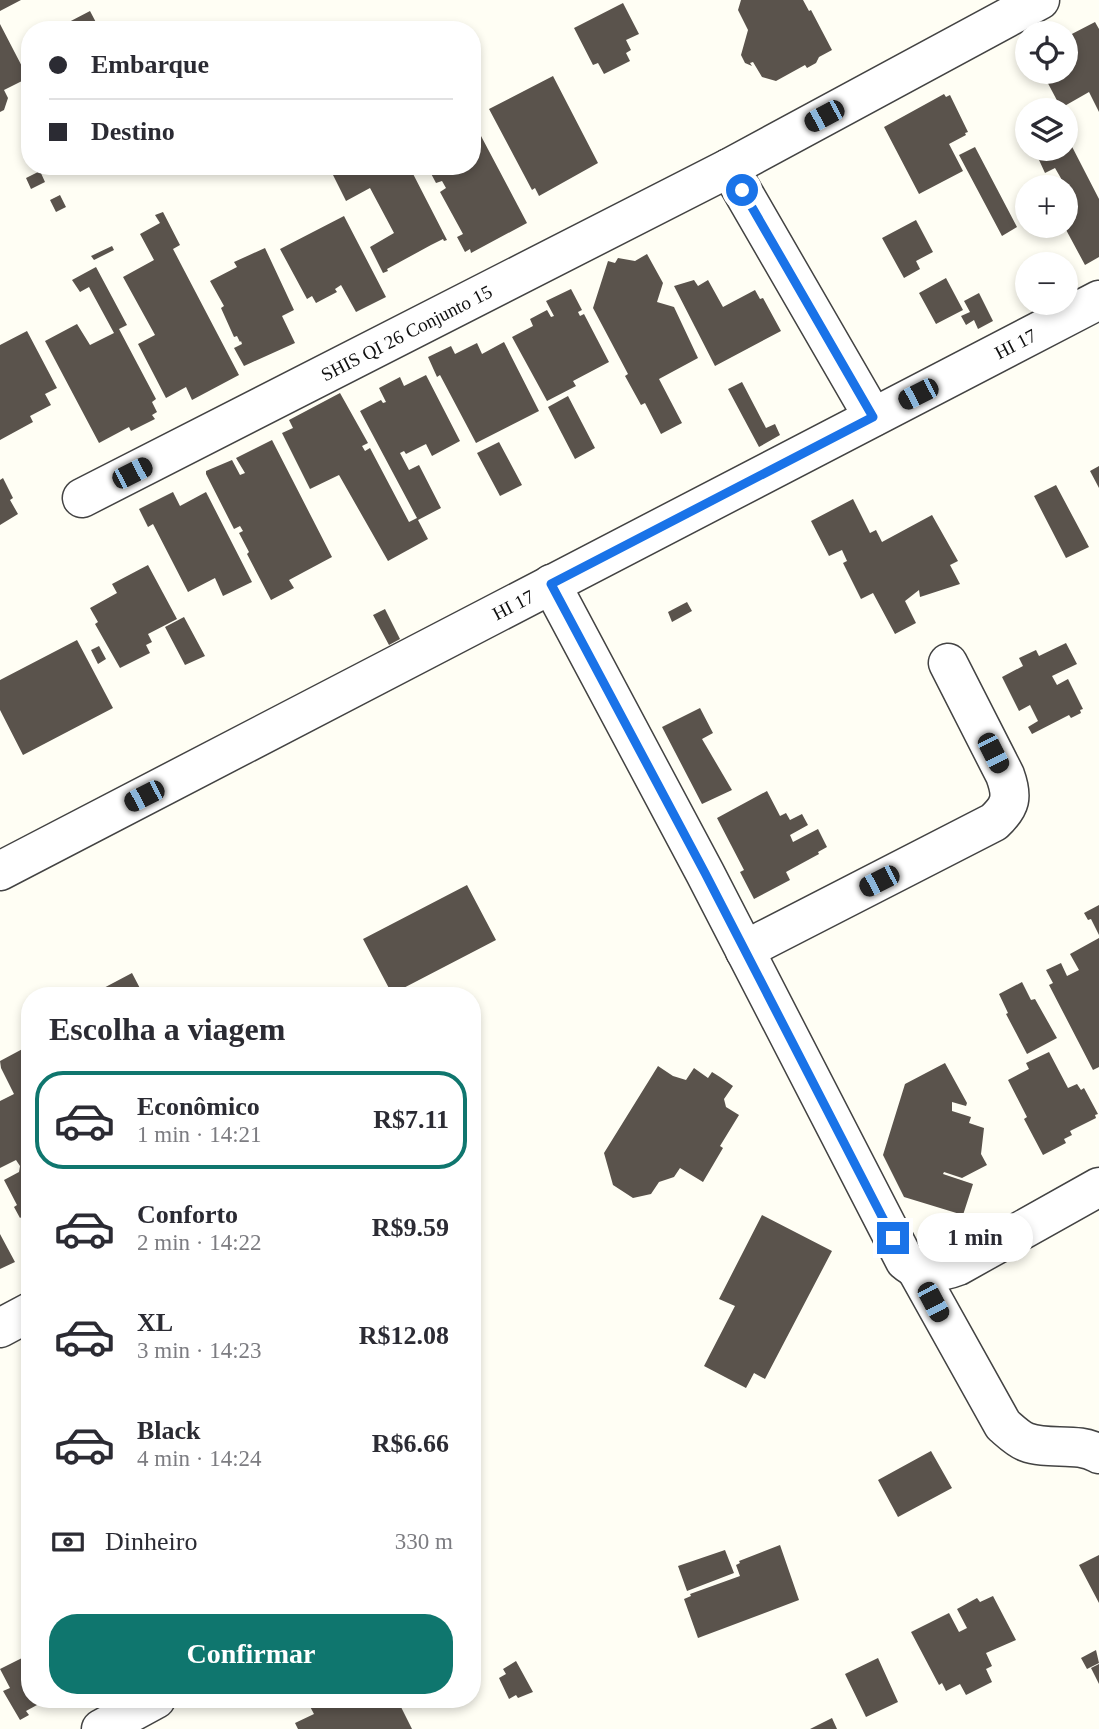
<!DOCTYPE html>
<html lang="pt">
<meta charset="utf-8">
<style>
body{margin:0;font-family:"Times New Roman",serif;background:#f7f7f7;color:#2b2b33;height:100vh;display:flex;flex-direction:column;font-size:26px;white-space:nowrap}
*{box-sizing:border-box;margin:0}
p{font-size:23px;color:#7c7c81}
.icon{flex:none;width:38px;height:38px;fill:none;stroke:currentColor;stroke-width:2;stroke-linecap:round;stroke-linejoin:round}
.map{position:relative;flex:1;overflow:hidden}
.details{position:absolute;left:21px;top:987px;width:460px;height:721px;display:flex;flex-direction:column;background:#fff;border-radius:28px;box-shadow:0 4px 10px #0003}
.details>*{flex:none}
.banner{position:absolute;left:21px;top:21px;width:460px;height:154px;border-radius:28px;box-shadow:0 4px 10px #0003;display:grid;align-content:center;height:154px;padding:0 28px;background:#fff}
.controls{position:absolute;left:1015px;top:21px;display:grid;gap:14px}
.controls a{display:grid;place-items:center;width:63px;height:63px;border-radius:50%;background:#fff;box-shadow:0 4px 10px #0003;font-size:35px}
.end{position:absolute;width:32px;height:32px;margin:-16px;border:9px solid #1a73e8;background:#fff;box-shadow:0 0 0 4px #fff}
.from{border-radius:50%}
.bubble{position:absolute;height:49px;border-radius:24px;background:#fff;box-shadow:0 4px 10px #0003;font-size:23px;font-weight:800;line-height:49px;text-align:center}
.car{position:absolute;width:21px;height:42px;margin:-21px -10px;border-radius:9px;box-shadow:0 0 5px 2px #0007;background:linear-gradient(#222 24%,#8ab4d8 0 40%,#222 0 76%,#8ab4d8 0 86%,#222 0)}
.banner b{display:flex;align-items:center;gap:24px;height:66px;font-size:26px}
.banner b+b{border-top:2px solid #e1e1e2}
.banner i{width:18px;height:18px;background:#2b2b33}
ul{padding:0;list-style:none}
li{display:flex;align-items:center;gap:21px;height:98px;margin:0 14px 10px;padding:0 14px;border:4px solid transparent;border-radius:28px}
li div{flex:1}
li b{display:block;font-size:26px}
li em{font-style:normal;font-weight:800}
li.current{border-color:#0f766e}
li>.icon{width:63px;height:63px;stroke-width:1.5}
h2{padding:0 28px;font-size:32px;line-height:84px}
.pay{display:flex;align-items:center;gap:18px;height:77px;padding:0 28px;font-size:26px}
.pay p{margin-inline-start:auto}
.action{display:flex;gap:14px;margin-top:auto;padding:14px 28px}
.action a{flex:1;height:80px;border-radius:28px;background:#0f766e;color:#fff;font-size:28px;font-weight:800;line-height:80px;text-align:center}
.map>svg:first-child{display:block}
.building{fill:#5a534c}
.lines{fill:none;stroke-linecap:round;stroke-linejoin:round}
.minor-casing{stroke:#434343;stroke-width:41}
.minor{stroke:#fff;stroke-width:38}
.route{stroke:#1a73e8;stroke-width:9}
.labels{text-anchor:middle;stroke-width:7;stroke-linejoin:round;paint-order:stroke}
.street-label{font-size:19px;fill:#101010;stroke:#fff}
</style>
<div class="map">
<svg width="1099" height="1729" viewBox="0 0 1099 1729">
<rect width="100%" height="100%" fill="#fffef4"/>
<!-- building -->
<path class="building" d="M0,0H21L0,11Z
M741,0H803L809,11L811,10L832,50L819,57L816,63L807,68L805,65L776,81L762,77L753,62L750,63L752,66L745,63L741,55L748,30L738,10Z
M623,3L639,34L626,40L631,50L626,53L630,61L604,74L598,63L593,65L574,28Z
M90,11L100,30H71L67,23Z
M1095,22L1099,29V112L1089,92L1061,108L1042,72H1066V37Z
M0,24L28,78L4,90L8,98L4,110L0,112Z
M553,76L598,163L539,196L535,188L532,190L489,109Z
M944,94L946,97L950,95L968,132L965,133L966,135L949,144L963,171L919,194L884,127Z
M472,119L527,223L471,253L470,249L465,252L457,237L463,234L440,192L446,188L442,181L436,183L427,166H472Z
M1066,135L1099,199V257L1085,265L1064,226H1066V187L1055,168L1045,173L1034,149H1066Z
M975,147L1017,227L1002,236L959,155Z
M351,166H409L447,240L444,241L443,239L431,245L387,269L388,271L383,273L370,247L394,233L370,188L346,201L332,173L335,172L336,174Z
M40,171L45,182L31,189L26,178Z
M60,195L66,207L56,212L50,200Z
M163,212L180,245L173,249L239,375L192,400L186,387L166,398L138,344L155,335L123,277L154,260L140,234L160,223L155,215Z
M344,216L386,297L356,312L341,285L335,289L337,292L316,303L312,296L307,299L280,249Z
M916,220L933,252L916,261L920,269L904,278L882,238Z
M112,246L114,250L94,260L91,256Z
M265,248L294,310L282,316L295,343L244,366L234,348L242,344L241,341L240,342L237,336L234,337L221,308L224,306L210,281L237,267L234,262Z
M647,254L663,283L657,302L674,307L698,358L659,379L682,423L661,434L645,403L641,405L625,376L628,374L593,308L608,261L615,263L618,258L635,261Z
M96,267L127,325L119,329L156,399L152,402L157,412L152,415L155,419L131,431L129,427L99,443L45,341L77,324L90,345L114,333L89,287L80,292L72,280Z
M946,278L963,310L936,324L919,293Z
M694,280L698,286L708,280L723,307L755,290L760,299L763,298L781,331L715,366L674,286Z
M571,289L582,310L578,312L580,316L584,314L609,362L573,381L576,386L547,401L512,337L533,326L530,319L547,310L551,317L554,316L546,301Z
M979,293L993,321L978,329L974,320L966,325L961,316L970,312L964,301Z
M27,331L57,388L45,394L51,405L30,416L33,422L0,440V345Z
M504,342L539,411L476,443L440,375L437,377L428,357L451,346L455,354L477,343L482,354Z
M426,375L460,441L432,456L426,444L406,454L404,451L400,453L409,470L419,465L441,508L418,520L428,539L388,561L339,475L310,489L282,433L293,428L289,420L340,393L368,443L362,446L365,451L370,448L409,522L417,518L360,411L381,400L383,403L386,402L379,388L400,377L404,386Z
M742,382L766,428L775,424L780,435L759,447L728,389Z
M568,396L595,448L575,459L548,407Z
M272,440L332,557L289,580L294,588L271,600L247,554L249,552L239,533L243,531L240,526L234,529L206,474V471L232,460L240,475L245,473L236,458Z
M499,442L522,485L500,496L477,453Z
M1099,466V488L1090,471Z
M3,478L13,498L10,500L18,514L0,525V480Z
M1056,485L1089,547L1066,558L1034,496Z
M173,492L180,506L206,492L252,582L223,596L215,578L188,592L153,524L148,527L139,509Z
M853,499L870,533L876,530L882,542L932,515L958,561L950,565L960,584L920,597L919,590L905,601L916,623L895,634L873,593L861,599L843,563L847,561L842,550L829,556L811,521Z
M148,565L177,619L148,634L152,642L146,645L150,653L120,668L95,624L98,622L90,608L117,593L112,584Z
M687,602L692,611L672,622L668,612Z
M385,609L400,639L389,645L373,615Z
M184,617L205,656L185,665L165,627Z
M77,640L113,708L23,755L0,710V680Z
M1066,643L1077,664L1052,676L1057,685L1068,679L1083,709L1080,710L1081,713L1071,718L1069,715L1032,734L1028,727L1038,721L1030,705L1019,711L1002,677L1023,666L1019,658L1036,650L1039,656Z
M99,646L106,659L98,664L91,650Z
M700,708L713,733L702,739L732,790L702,804L662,727Z
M767,791L780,816L786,813L790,820L802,814L808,825L790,835L793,842L818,829L827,847L818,852L819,854L786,872L790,880L754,899L740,872L744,870L717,818Z
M467,885L496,940L392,994L363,939Z
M1099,905V935L1091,919L1088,920L1084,913Z
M1099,938V1067L1093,1070L1049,985L1053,983L1046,970L1061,963L1067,976L1079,970L1070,954Z
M132,973L144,996H101L98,991Z
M1022,982L1031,1000L1035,999L1057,1038L1027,1054L1006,1014L1008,1013L999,994Z
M30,1045V1216L24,1219L23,1216L20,1218L14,1207L17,1205L4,1180L19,1172L20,1166L16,1160L0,1168V1101L14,1094L1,1068L0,1061Z
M1049,1052L1068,1088L1077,1084L1081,1090L1084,1088L1098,1114L1095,1115L1096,1118L1070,1131L1072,1135L1064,1139L1066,1143L1043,1155L1024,1119L1027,1117L1008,1080L1029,1069L1026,1063Z
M945,1063L967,1103L966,1106L952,1102V1111L971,1117L969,1123L984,1128L981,1154L987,1165L962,1178L944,1172L943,1174L973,1184L963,1215L904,1197L883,1155L905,1084Z
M658,1066L673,1076L686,1080L694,1068L708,1078L712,1072L720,1077L733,1086L724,1099L726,1107L739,1115L720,1146L723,1148L703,1182L680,1168L674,1177L659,1182L651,1194L633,1198L613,1185L604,1153Z
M762,1215L832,1251L765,1379L754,1373L746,1388L704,1366L735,1306L719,1299Z
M0,1234L15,1262L0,1269Z
M931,1240L950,1243L946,1266L928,1263Z
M931,1451L952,1488L898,1517L878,1480Z
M780,1545L799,1600L698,1638L684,1599L691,1596L690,1594L740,1576L736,1565L740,1563L739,1561Z
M725,1550L734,1573L687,1591L678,1566Z
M1099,1555V1603L1079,1565Z
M993,1596L1016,1640L986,1653L992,1666L986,1669L992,1682L966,1695L960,1684L946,1691L942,1683L939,1685L911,1632L949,1613L959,1632L967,1628L957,1609L977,1598L980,1602Z
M1096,1650L1099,1663L1087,1669L1081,1658Z
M30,1654V1699H48L26,1711L29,1715L20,1720L3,1691L10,1688L0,1669Z
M878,1658L898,1702L866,1717L845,1674Z
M516,1661L533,1692L518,1698L516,1695L509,1699L499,1678L506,1674L503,1669Z
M1099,1664V1684L1091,1668Z
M306,1699H397L412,1729H298L295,1723L314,1714Z
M832,1718L837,1729H810Z"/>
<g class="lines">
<!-- minor casing -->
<g class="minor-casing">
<g id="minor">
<path d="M729,168L873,417"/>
<path id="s1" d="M82,498L729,168L1040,0"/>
<path d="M551,584L705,873L905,1261C921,1275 940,1273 958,1266L1099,1187"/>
<path id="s2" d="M0,871L1099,300"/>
<path d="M745,951L764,940L994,822C1011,806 1013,797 1005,775L948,663"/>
<path d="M916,1269L1003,1425C1010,1431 1018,1439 1026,1442C1049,1451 1078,1441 1099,1454"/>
<path d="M0,1328L30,1312"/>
<path d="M101,1729L156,1699"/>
</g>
</g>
<!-- minor -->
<use href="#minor" class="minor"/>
</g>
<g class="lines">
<!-- route -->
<path class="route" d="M742,190L873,417L551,584L705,873L893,1238"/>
</g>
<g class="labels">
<!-- street labels -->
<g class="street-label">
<text dy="7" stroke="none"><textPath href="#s1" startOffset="364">SHIS QI 26 Conjunto 15</textPath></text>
<text dy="7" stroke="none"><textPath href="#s2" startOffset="1144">HI 17</textPath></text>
<text dy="7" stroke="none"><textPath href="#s2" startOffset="578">HI 17</textPath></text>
</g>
</g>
</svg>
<div class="controls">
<a><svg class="icon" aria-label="locate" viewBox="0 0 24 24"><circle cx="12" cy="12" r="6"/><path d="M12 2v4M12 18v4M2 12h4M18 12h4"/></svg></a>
<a><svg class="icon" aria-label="layers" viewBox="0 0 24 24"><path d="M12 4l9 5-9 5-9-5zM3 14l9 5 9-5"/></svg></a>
<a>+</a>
<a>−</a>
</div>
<i class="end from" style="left:742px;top:190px"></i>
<i class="end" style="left:893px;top:1238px"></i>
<div class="bubble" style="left:917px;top:1213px;width:116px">1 min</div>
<i class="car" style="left:824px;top:116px;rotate:242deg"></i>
<i class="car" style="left:918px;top:394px;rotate:243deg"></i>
<i class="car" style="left:132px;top:473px;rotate:63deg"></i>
<i class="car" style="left:993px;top:753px;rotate:153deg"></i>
<i class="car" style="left:144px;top:796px;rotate:243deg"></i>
<i class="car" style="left:879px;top:881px;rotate:243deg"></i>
<i class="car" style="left:933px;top:1302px;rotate:152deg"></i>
<div class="banner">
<b><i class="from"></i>Embarque</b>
<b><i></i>Destino</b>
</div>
<section class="details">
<h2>Escolha a viagem</h2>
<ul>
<li class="current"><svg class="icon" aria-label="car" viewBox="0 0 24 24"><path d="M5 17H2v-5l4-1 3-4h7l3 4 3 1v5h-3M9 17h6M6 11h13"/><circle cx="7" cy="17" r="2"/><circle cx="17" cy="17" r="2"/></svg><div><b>Econômico</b><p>1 min · 14:21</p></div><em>R$7.11</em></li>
<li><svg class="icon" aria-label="car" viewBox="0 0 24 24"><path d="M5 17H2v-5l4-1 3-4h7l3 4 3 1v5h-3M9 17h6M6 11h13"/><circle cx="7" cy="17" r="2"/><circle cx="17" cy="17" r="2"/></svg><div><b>Conforto</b><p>2 min · 14:22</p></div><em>R$9.59</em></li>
<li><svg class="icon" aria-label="car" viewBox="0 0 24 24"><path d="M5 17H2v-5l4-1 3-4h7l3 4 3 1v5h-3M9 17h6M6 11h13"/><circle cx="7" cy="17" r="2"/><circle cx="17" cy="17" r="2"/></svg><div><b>XL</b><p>3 min · 14:23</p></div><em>R$12.08</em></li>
<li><svg class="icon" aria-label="car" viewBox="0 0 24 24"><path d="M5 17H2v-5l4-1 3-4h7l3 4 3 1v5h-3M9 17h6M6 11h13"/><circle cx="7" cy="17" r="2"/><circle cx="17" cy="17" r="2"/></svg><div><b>Black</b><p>4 min · 14:24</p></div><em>R$6.66</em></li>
</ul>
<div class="pay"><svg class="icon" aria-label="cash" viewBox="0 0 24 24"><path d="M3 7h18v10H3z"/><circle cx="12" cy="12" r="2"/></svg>Dinheiro<p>330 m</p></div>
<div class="action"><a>Confirmar</a></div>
</section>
</div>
